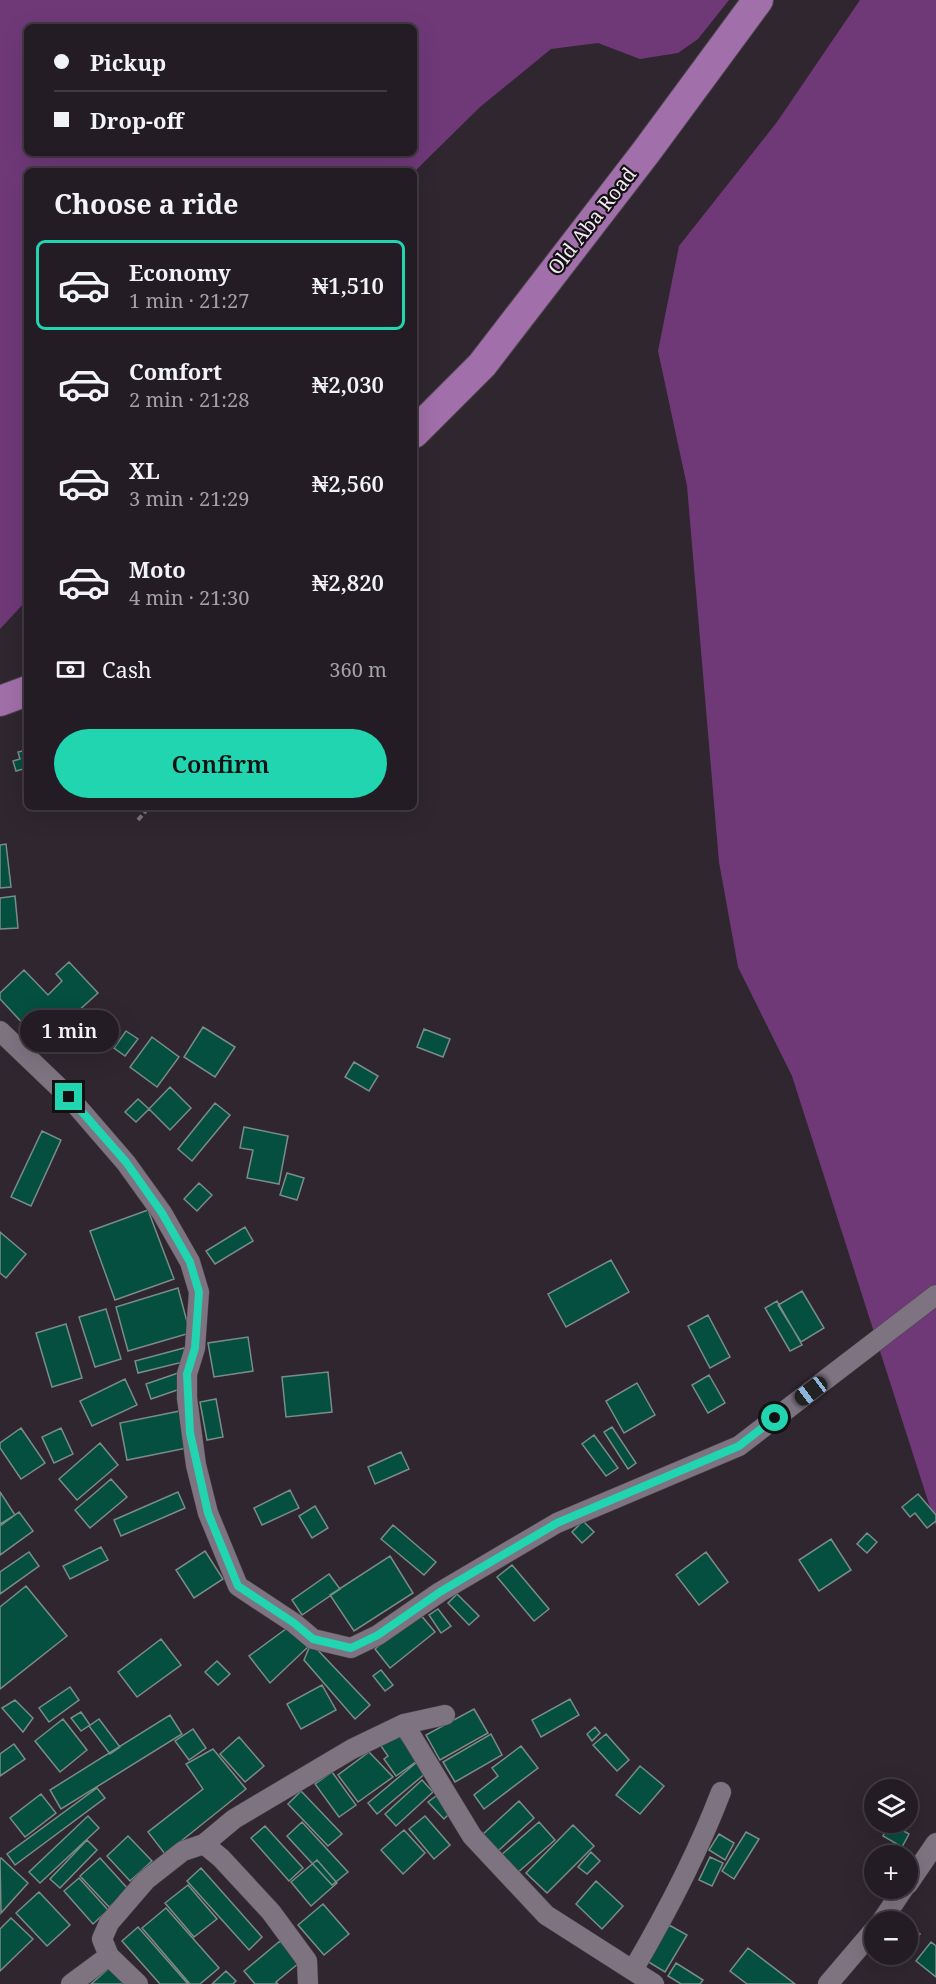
<!DOCTYPE html>
<meta charset="utf-8">
<style>
body{margin:0;font-family:"Noto Serif",serif;background:#2b252c;color:#f1f3f6;height:100vh;display:flex;flex-direction:column;font-size:22px;white-space:nowrap}
*{box-sizing:border-box;margin:0}
p{font-size:20px;color:#a3a1a6}
.icon{flex:none;width:33px;height:33px;fill:none;stroke:currentColor;stroke-width:2;stroke-linecap:round;stroke-linejoin:round}
.map{position:relative;flex:1;overflow:hidden}
.side{position:absolute;left:24px;top:168px;width:393px;height:642px;display:flex;flex-direction:column;background:#231c24;border-radius:9px;box-shadow:0 6px 24px #0002,0 0 0 2px #403a41}
.side>*{flex:none}
.hud{position:absolute;left:24px;top:24px;width:393px;height:132px;border-radius:9px;box-shadow:0 6px 24px #0002,0 0 0 2px #403a41;display:grid;align-content:center;height:132px;padding:0 30px;background:#231c24}
.buttons{position:absolute;left:864px;top:1779px;display:grid;gap:12px}
.buttons a{display:grid;place-items:center;width:54px;height:54px;border-radius:50%;background:#231c24;box-shadow:0 6px 24px #0002,0 0 0 2px #403a41;font-size:30px}
.end{position:absolute;width:27px;height:27px;margin:-14px;border:8px solid #20d5b0;background:#111;box-shadow:0 0 0 3px #111}
.from{border-radius:50%}
.bubble{position:absolute;height:42px;border-radius:21px;background:#231c24;box-shadow:0 6px 24px #0002,0 0 0 2px #403a41;font-size:20px;font-weight:600;line-height:42px;text-align:center}
.car{position:absolute;width:18px;height:36px;margin:-18px -9px;border-radius:8px;box-shadow:0 0 4px 2px #0007;background:linear-gradient(#222 24%,#8ab4d8 0 40%,#222 0 76%,#8ab4d8 0 86%,#222 0)}
.hud b{display:flex;align-items:center;gap:21px;height:57px;font-size:22px}
.hud b+b{border-top:2px solid #403a41}
.hud i{width:15px;height:15px;background:#f1f3f6}
ul{padding:0;list-style:none}
li{display:flex;align-items:center;gap:18px;height:90px;margin:0 12px 9px;padding:0 18px;border:3px solid transparent;border-radius:9px}
li div{flex:1}
li b{display:block;font-size:22px}
li em{font-style:normal;font-weight:600}
li.current{border-color:#20d5b0}
li>.icon{width:54px;height:54px;stroke-width:1.5}
h2{padding:0 30px;font-size:27px;line-height:72px}
.pay{display:flex;align-items:center;gap:15px;height:66px;padding:0 30px;font-size:22px}
.pay p{margin-inline-start:auto}
.cta{display:flex;gap:12px;margin-top:auto;padding:12px 30px}
.cta a{flex:1;height:69px;border-radius:36px;background:#20d5b0;color:#111;font-size:24px;font-weight:600;line-height:69px;text-align:center}
.map>svg:first-child{display:block}
.green{fill:#6f3978;fill-rule:evenodd}
.building{fill:#044f40;stroke:#7a8c86;stroke-width:1.5}
.lines{fill:none;stroke-linecap:round;stroke-linejoin:round}
.minor-casing{stroke:#4c444c;stroke-width:21}
.primary-casing{stroke:#4c444c;stroke-width:32}
.path{stroke:#7c747d;stroke-width:4;stroke-dasharray:6 3;stroke-linecap:butt}
.minor{stroke:#7e7380;stroke-width:20}
.primary{stroke:#a16fa9;stroke-width:30}
.route{stroke:#20d5b0;stroke-width:8}
.labels{text-anchor:middle;stroke-width:4.5;stroke-linejoin:round;paint-order:stroke}
.street-label{font-size:20px;fill:#f2ebf2;stroke:#141015}
</style>
<div class="map">
<svg width="936" height="1984" viewBox="0 0 936 1984">
<rect width="100%" height="100%" fill="#2f2630"/>
<!-- green -->
<path class="green" d="M0,0H729L698,39L678,53L640,59L598,43L551,49L480,107L414,172L27,171V600L0,629ZM27,27H414V153H27Z
M860,0H936V1526L792,1076L738,967L719,862L687,486L658,351L679,246L777,122Z"/>
<!-- building -->
<path class="building" d="M27,750V768L16,771L13,761L20,759L18,752Z
M6,844L11,887L0,888V845Z
M15,896L18,928L0,929V898Z
M69,962L98,993L42,1044L0,999V993L24,970L48,995L62,981L56,974Z
M96,1015L115,1031L106,1041L87,1025Z
M203,1027L235,1047L215,1077L184,1057Z
M424,1029L450,1039L443,1057L417,1047Z
M126,1031L138,1039L125,1056L114,1048Z
M152,1037L179,1057L157,1087L130,1067Z
M354,1062L378,1076L369,1091L345,1077Z
M170,1087L191,1108L170,1130L149,1109Z
M138,1099L149,1109L136,1122L125,1112Z
M215,1103L230,1115L192,1161L178,1149Z
M244,1127L288,1136L279,1184L247,1178L253,1150L240,1148Z
M42,1131L61,1140L31,1206L11,1197Z
M287,1173L304,1178L297,1200L280,1195Z
M199,1183L212,1195L197,1211L184,1199Z
M148,1210L174,1279L115,1300L90,1231Z
M245,1227L253,1241L215,1264L206,1251Z
M0,1232L26,1254L6,1278L0,1273Z
M611,1260L629,1292L566,1327L548,1294Z
M178,1288L190,1333L128,1351L116,1307Z
M802,1291L824,1328L801,1342L778,1305Z
M777,1301L802,1345L790,1351L765,1308Z
M106,1309L121,1359L95,1367L79,1317Z
M708,1315L730,1357L710,1368L688,1326Z
M66,1324L82,1378L52,1387L36,1333Z
M248,1337L253,1371L214,1377L208,1343Z
M184,1348L187,1361L138,1373L135,1361Z
M181,1372L186,1387L151,1399L146,1384Z
M328,1372L332,1412L286,1417L282,1377Z
M709,1375L725,1403L708,1413L692,1385Z
M125,1379L137,1405L92,1426L80,1401Z
M637,1383L655,1415L624,1433L606,1401Z
M216,1399L223,1437L207,1440L200,1402Z
M185,1410L192,1447L127,1460L120,1423Z
M612,1427L636,1463L628,1469L604,1432Z
M21,1428L45,1463L21,1479L0,1448V1443Z
M61,1428L73,1454L54,1463L42,1437Z
M594,1435L618,1468L606,1476L582,1444Z
M100,1443L118,1465L77,1500L59,1479Z
M401,1452L409,1469L375,1484L368,1467Z
M111,1479L127,1497L90,1528L75,1510Z
M290,1490L299,1508L262,1525L254,1508Z
M0,1492L15,1515L0,1524Z
M178,1492L185,1508L121,1536L114,1520Z
M918,1494L936,1515V1521L927,1528L915,1513L910,1517L902,1507Z
M315,1506L328,1528L312,1538L299,1516Z
M19,1512L33,1531L0,1555V1526Z
M583,1521L594,1532L582,1543L572,1532Z
M393,1525L436,1562L424,1575L381,1539Z
M867,1533L877,1542L867,1553L857,1544Z
M831,1539L851,1570L819,1591L799,1560Z
M101,1547L108,1560L70,1579L63,1566Z
M205,1551L223,1579L194,1598L176,1570Z
M29,1552L39,1566L0,1594V1572Z
M706,1552L728,1582L699,1605L676,1575Z
M390,1556L413,1593L354,1631L330,1595Z
M512,1565L549,1609L534,1621L497,1577Z
M329,1574L340,1589L302,1615L292,1600Z
M26,1586L67,1636L0,1689V1607Z
M457,1594L479,1616L469,1625L448,1603Z
M438,1609L451,1626L441,1633L429,1615Z
M419,1613L435,1632L390,1668L375,1649Z
M294,1623L310,1645L270,1683L249,1656Z
M161,1639L181,1665L137,1697L118,1672Z
M311,1643L370,1705L355,1719L304,1660Z
M217,1661L230,1674L218,1685L205,1672Z
M381,1670L393,1685L385,1691L373,1676Z
M322,1685L336,1710L301,1729L287,1704Z
M70,1687L79,1700L49,1722L39,1708Z
M570,1699L579,1715L541,1737L532,1720Z
M15,1700L33,1718L23,1732L2,1708Z
M474,1709L488,1733L440,1760L426,1735Z
M81,1712L90,1725L81,1731L71,1718Z
M170,1715L182,1734L61,1809L50,1790Z
M63,1719L87,1750L60,1772L35,1741Z
M99,1719L120,1747L110,1754L89,1726Z
M595,1727L600,1733L592,1741L587,1734Z
M193,1729L206,1748L189,1760L175,1741Z
M396,1731L417,1761L396,1776L384,1759L388,1756L379,1743Z
M491,1734L502,1755L455,1782L443,1762Z
M606,1734L629,1760L617,1771L593,1745Z
M239,1737L264,1766L245,1782L220,1754Z
M14,1744L25,1759L0,1776V1754Z
M521,1746L538,1768L484,1809L474,1795L498,1776L492,1768Z
M213,1749L246,1789L165,1854L148,1832L203,1789L186,1764Z
M369,1752L393,1777L358,1802L338,1775Z
M417,1762L426,1773L377,1814L368,1803Z
M640,1766L664,1786L640,1814L616,1795Z
M332,1772L356,1805L339,1817L315,1784Z
M422,1780L433,1792L396,1826L385,1814Z
M97,1788L105,1798L15,1865L7,1854Z
M301,1791L342,1834L328,1846L288,1804Z
M41,1794L56,1813L25,1837L10,1818Z
M436,1796L451,1812L444,1819L428,1802Z
M519,1801L534,1818L497,1852L482,1835Z
M88,1816L99,1828L40,1883L29,1872Z
M425,1816L450,1845L434,1859L409,1829Z
M302,1822L348,1872L332,1885L287,1836Z
M539,1822L555,1840L516,1874L500,1856Z
M890,1823L909,1834L902,1847L883,1836Z
M573,1825L594,1846L547,1893L526,1873Z
M265,1826L303,1868L289,1881L251,1838Z
M404,1830L425,1853L403,1874L381,1850Z
M746,1832L759,1839L734,1879L722,1871Z
M719,1834L734,1843L725,1860L709,1850Z
M128,1836L152,1861L130,1881L107,1856Z
M87,1840L97,1850L60,1888L50,1879Z
M591,1852L600,1861L587,1874L578,1867Z
M710,1857L723,1863L712,1886L699,1880Z
M1,1858L28,1883L1,1913L0,1859Z
M100,1858L129,1890L109,1907L80,1876Z
M317,1860L337,1883L311,1906L291,1882Z
M201,1868L262,1937L249,1950L187,1881Z
M79,1878L108,1910L93,1924L64,1891Z
M596,1881L623,1906L602,1929L576,1904Z
M188,1885L217,1919L194,1937L165,1903Z
M39,1892L70,1925L47,1946L16,1913Z
M323,1904L349,1934L324,1955L298,1925Z
M166,1908L219,1968L200,1984H190L142,1928Z
M11,1918L33,1939L0,1971V1929Z
M669,1925L687,1935L665,1972L647,1961Z
M908,1925L920,1934L908,1951Z
M138,1927L188,1984H160L122,1941Z
M280,1941L299,1963L276,1982L278,1984H255L244,1971Z
M931,1942L936,1946V1977L916,1961Z
M874,1947V1954H887L880,1963L869,1954Z
M748,1948L795,1984H747L730,1971Z
M115,1963L133,1984H91Z
M676,1963L703,1980L700,1984H681L668,1976Z
M226,1971L236,1981L233,1984H212Z"/>
<g class="lines">
<!-- minor casing -->
<g class="minor-casing">
<path id="minor" d="M0,1031L69,1097L126,1163L162,1213L190,1262L199,1292L195,1348L187,1374V1398L196,1465L208,1513L238,1586L294,1623L313,1639L351,1648L378,1635L440,1592L557,1523L739,1446L936,1295
M404,1724L472,1836L546,1915L654,1984
M204,1844L221,1858L271,1912L307,1961L308,1984
M908,1884L936,1843
M881,1922L904,1888
M633,1970C667,1912 697,1855 721,1792
M71,1984L109,1956
M138,1984L109,1956L102,1939L109,1923L146,1880L183,1851L204,1844L234,1819L352,1749L404,1724L445,1715
M828,1984L874,1930"/>
</g>
<!-- primary casing -->
<g class="primary-casing">
<path id="primary" d="M414,433L482,365L646,152L758,0
M0,701L27,691"/>
</g>
<!-- path -->
<path class="path" d="M138,820L149,807"/>
<!-- minor -->
<use href="#minor" class="minor"/>
<!-- primary -->
<use href="#primary" class="primary"/>
</g>
<g class="lines">
<!-- route -->
<path class="route" d="M69,1097L126,1162L162,1213L190,1262L199,1292L195,1348L187,1374L190,1433L208,1513L238,1586L294,1623L313,1639L351,1648L378,1635L440,1592L557,1523L739,1446L775,1418"/>
</g>
<g class="labels">
<!-- street labels -->
<g class="street-label">
<text transform="translate(592 221) rotate(-52)" y="7">Old Aba Road</text>
</g>
</g>
</svg>
<div class="buttons">
<a><svg class="icon" aria-label="layers" viewBox="0 0 24 24"><path d="M12 4l9 5-9 5-9-5zM3 14l9 5 9-5"/></svg></a>
<a>+</a>
<a>−</a>
</div>
<i class="end from" style="left:775px;top:1418px"></i>
<i class="end" style="left:69px;top:1097px"></i>
<div class="bubble" style="left:20px;top:1010px;width:99px">1 min</div>
<i class="car" style="left:811px;top:1391px;rotate:233deg"></i>
<div class="hud">
<b><i class="from"></i>Pickup</b>
<b><i></i>Drop-off</b>
</div>
<section class="side">
<h2>Choose a ride</h2>
<ul>
<li class="current"><svg class="icon" aria-label="car" viewBox="0 0 24 24"><path d="M5 17H2v-5l4-1 3-4h7l3 4 3 1v5h-3M9 17h6M6 11h13"/><circle cx="7" cy="17" r="2"/><circle cx="17" cy="17" r="2"/></svg><div><b>Economy</b><p>1 min · 21:27</p></div><em>₦1,510</em></li>
<li><svg class="icon" aria-label="car" viewBox="0 0 24 24"><path d="M5 17H2v-5l4-1 3-4h7l3 4 3 1v5h-3M9 17h6M6 11h13"/><circle cx="7" cy="17" r="2"/><circle cx="17" cy="17" r="2"/></svg><div><b>Comfort</b><p>2 min · 21:28</p></div><em>₦2,030</em></li>
<li><svg class="icon" aria-label="car" viewBox="0 0 24 24"><path d="M5 17H2v-5l4-1 3-4h7l3 4 3 1v5h-3M9 17h6M6 11h13"/><circle cx="7" cy="17" r="2"/><circle cx="17" cy="17" r="2"/></svg><div><b>XL</b><p>3 min · 21:29</p></div><em>₦2,560</em></li>
<li><svg class="icon" aria-label="car" viewBox="0 0 24 24"><path d="M5 17H2v-5l4-1 3-4h7l3 4 3 1v5h-3M9 17h6M6 11h13"/><circle cx="7" cy="17" r="2"/><circle cx="17" cy="17" r="2"/></svg><div><b>Moto</b><p>4 min · 21:30</p></div><em>₦2,820</em></li>
</ul>
<div class="pay"><svg class="icon" aria-label="cash" viewBox="0 0 24 24"><path d="M3 7h18v10H3z"/><circle cx="12" cy="12" r="2"/></svg>Cash<p>360 m</p></div>
<div class="cta"><a>Confirm</a></div>
</section>
</div>
